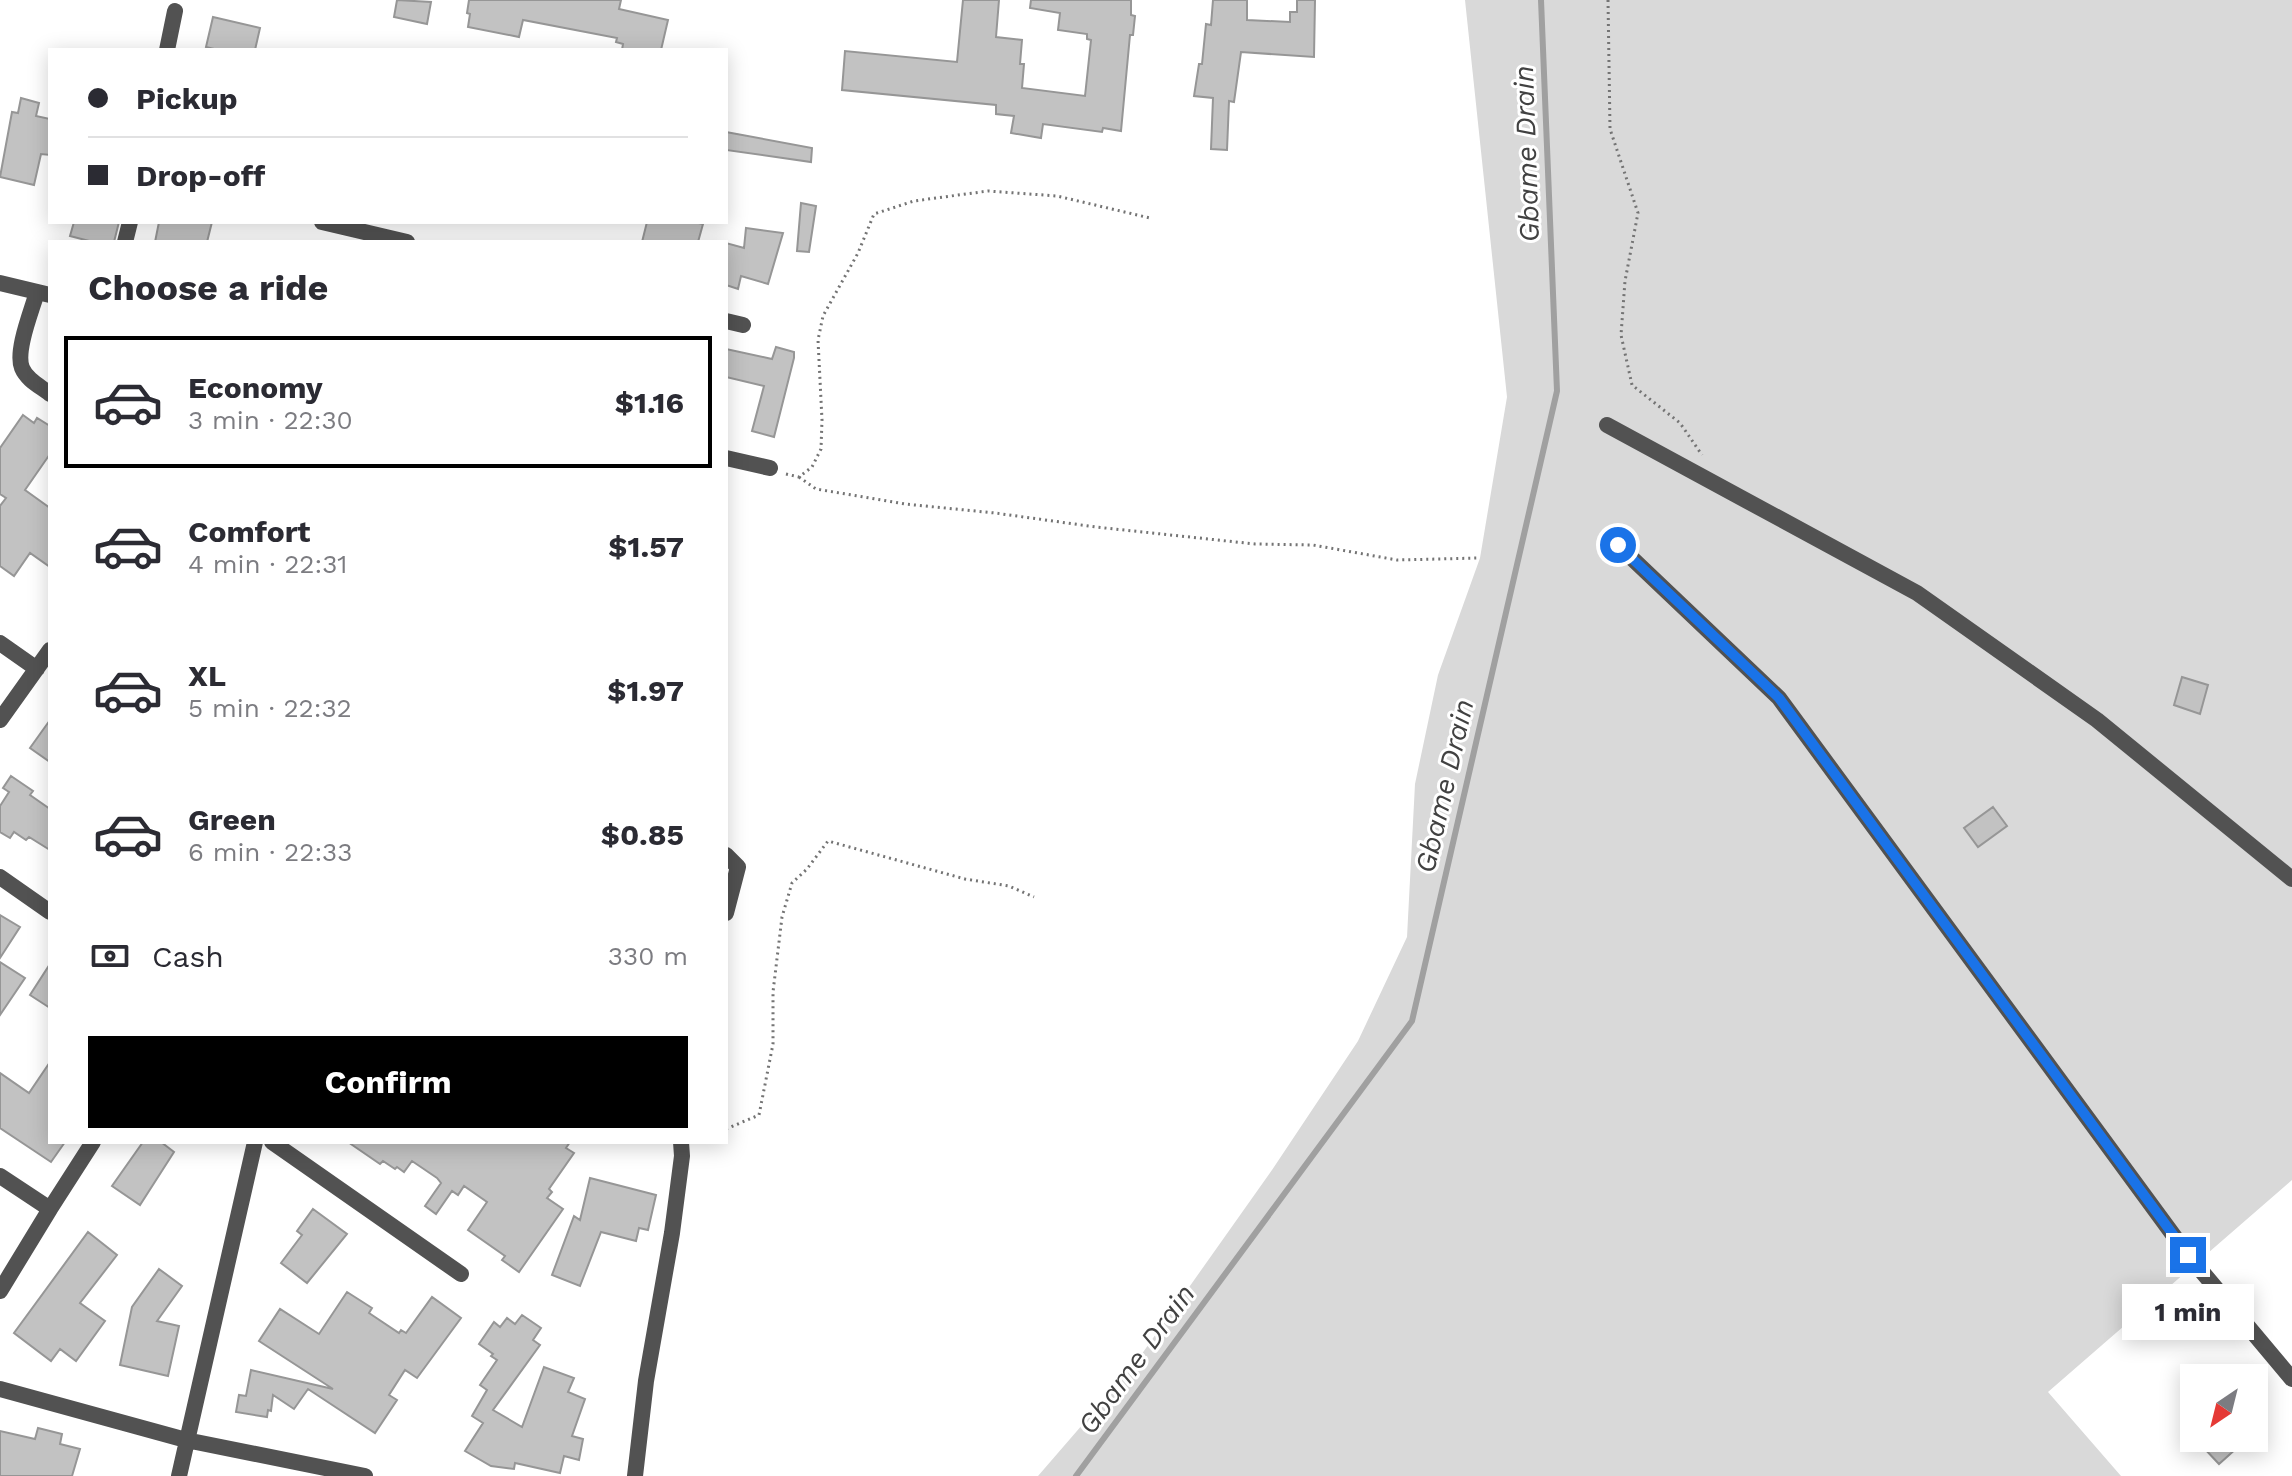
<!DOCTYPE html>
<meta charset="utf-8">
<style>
body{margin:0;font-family:"Work Sans",sans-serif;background:#f7f7f7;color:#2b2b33;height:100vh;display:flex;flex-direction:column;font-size:30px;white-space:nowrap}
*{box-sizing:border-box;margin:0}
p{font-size:26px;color:#7c7c81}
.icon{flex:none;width:44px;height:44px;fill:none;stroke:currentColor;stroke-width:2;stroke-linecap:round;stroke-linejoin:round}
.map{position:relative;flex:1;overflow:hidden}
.drawer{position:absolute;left:48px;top:240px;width:680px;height:904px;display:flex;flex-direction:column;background:#fff;border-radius:0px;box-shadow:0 4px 20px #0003}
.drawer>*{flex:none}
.banner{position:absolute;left:48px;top:48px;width:680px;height:176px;border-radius:0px;box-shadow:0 4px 20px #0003;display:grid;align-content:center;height:176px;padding:0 40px;background:#fff}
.needle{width:52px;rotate:215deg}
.fabs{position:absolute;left:2180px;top:1364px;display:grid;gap:16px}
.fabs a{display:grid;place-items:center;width:88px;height:88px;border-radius:0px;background:#fff;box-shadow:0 4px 20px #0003;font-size:40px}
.end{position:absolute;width:36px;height:36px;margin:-18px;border:10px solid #1a73e8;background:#fff;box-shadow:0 0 0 4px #fff}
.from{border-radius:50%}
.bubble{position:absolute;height:56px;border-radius:0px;background:#fff;box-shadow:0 4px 20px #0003;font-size:26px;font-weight:700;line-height:56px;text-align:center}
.banner b{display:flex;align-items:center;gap:28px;height:76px;font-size:30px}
.banner b+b{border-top:2px solid #e1e1e2}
.banner i{width:20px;height:20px;background:#2b2b33}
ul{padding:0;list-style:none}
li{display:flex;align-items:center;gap:24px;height:132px;margin:0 16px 12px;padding:0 24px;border:4px solid transparent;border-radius:0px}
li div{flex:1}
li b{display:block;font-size:30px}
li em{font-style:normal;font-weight:700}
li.selected{border-color:#000}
li>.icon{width:72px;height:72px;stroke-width:1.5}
h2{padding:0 40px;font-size:36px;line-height:96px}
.pay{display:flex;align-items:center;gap:20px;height:88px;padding:0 40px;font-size:30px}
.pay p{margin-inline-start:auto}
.primary-button{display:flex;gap:16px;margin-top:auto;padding:16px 40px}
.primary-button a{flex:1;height:92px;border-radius:0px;background:#000;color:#fff;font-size:32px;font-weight:700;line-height:92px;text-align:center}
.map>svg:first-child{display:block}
.green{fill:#d9d9d9}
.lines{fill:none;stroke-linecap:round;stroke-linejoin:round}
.stream{stroke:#a0a0a0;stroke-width:6}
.building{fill:#c2c2c2;stroke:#969696;stroke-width:2}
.path{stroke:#747474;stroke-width:3;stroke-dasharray:2 4;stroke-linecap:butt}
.street{stroke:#525252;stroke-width:16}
.route{stroke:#1a73e8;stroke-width:10}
.labels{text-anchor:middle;stroke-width:6;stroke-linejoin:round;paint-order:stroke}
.water-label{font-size:28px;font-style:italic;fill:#414141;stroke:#fff}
</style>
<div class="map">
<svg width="2292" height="1476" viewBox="0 0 2292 1476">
<rect width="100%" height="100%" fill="#fff"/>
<!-- green -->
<path class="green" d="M1465,0H2292V1180L2048,1392L2121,1476H1038L1134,1365L1272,1170L1358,1041L1407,937L1415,784L1438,675L1480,558L1507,397Z"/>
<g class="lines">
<!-- stream -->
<path class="stream" d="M1076,1476L1412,1021L1557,391L1541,0"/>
</g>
<!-- building -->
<path class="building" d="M397,0L431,2L427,24L394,17Z
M469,0H621L619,9L668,20L661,50H622L623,44L616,42L617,38L523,20L519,37L468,27L470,14L467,13Z
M963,0H999L996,37L1022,40L1020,64H1024L1022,88L1085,96L1091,40L1087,39V34L1058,30L1060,13L1030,8L1031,0H1131V15L1135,16L1133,35H1130L1121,131L1103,128L1102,132L1043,124L1041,138L1011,133L1014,116L996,114V105L842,90L845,51L957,62Z
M1213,0H1247V20L1290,22V12H1297V0H1315L1314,57L1241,52L1234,102L1229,101L1227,150L1211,149L1213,98L1194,96L1199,64H1202L1206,24L1211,25Z
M213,17L260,28L255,50H218L206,47Z
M21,98L39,103L36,116L50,119V155L41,154L34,185L0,177L12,112L18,113Z
M726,132L812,148L811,162L726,150Z
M801,203L816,206L809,252L797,251Z
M74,222H119L114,242H93L70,236Z
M159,222H212L207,242H155Z
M647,222H694L703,224L698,242H642Z
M746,228L783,233L768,284L741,276L738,289L726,285V243L744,248Z
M776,347L794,352V358L774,437L752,431L764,386L726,377V349L772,359Z
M23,415L34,423L37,418L50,426V454L25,490L50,508V567L30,553L14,576L0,566V506L6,498L0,494V448Z
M2182,677L2208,685L2200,714L2174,705Z
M50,720V762L30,748Z
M11,776L33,791L30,795L50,809V850L29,837L26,840L14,832L10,838L0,832V806L9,792L3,788Z
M1993,807L2007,826L1978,847L1964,828Z
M0,915L20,927L0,958Z
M0,962L25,978L0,1015Z
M50,964V1008L30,995Z
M50,1062V1142H65L51,1162L0,1128V1073L29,1093Z
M143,1142H161L174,1152L140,1205L112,1186Z
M348,1142H570L566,1148L574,1153L549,1189L552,1192L547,1198L563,1209L519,1272L502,1260L505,1256L468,1230L487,1202L464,1186L458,1195L452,1191L436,1214L425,1206L441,1183L437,1178L412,1161L404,1172L397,1167L395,1169L383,1161L380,1164Z
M590,1178L656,1195L648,1230L639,1228L636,1241L601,1232L580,1286L552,1275L574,1216L580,1220Z
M313,1209L347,1234L307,1283L281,1263L302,1235L297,1231Z
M88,1232L117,1255L80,1303L105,1321L76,1361L60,1349L51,1361L14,1333Z
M159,1269L182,1286L157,1321L179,1326L168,1376L120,1365L132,1307Z
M347,1292L372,1308L369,1313L399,1333L401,1330L406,1333L432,1297L461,1318L417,1378L405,1370L389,1395L397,1400L375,1433L308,1389L294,1409L273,1395L271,1411L268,1410L267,1417L236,1412L239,1395L246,1396L251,1370L333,1389L259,1341L280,1309L319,1334Z
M522,1315L541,1328L533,1340L540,1345L493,1410L522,1427L544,1367L574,1378L568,1392L585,1399L572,1436L583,1439L579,1460L564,1456L560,1473L515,1463L514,1469L491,1466L465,1451L483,1423L472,1416L487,1390L480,1385L497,1360L491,1356L493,1354L479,1344L494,1322L500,1327L507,1318L515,1324Z
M38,1428L62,1434L60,1444L80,1449L72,1476H0V1431L35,1439Z
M2213,1438H2248L2219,1464L2203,1447Z"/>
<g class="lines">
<!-- path -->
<path class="path" d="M1608,0L1610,129L1638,213L1625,281L1621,335L1632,385L1680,423L1702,455
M786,474L799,477L812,467L821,449L822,420L818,340L823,316L858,253L874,214L914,201L988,191L1057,196L1150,218
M799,477L816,489L905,504L995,513L1096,527L1255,544L1313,545L1397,560L1479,558
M726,1129L759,1115L773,1044V992L782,917L792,883L807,869L828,841L965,879L1009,886L1034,897"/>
<!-- street -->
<path class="street" d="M167,50L175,11
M322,222L407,242
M125,242L130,222
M0,283L50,295
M37,292C32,310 15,351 22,368C27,380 40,386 50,394
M726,321L743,325
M1607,425L1917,593L2097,720L2292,879
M726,458L770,468
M1618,545L1779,698L2188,1255L2292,1379
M0,643L37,669
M0,720L50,650
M726,855L738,867L726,913
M0,877L50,912
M272,1142L461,1274
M0,1176L50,1209L0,1291
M50,1209L93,1142
M0,1389L186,1440L365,1476
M179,1476L255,1142
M635,1476L646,1381L672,1233L682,1156L681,1142"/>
</g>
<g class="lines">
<!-- route -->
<path class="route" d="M1618,545L1779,698L2188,1255"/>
</g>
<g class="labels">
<!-- water labels -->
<g class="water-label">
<text transform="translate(1526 154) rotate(-92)" y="10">Gbame Drain</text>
<text transform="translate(1444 786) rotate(-77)" y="10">Gbame Drain</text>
<text transform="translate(1136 1359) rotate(-54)" y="10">Gbame Drain</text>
</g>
</g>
</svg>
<div class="fabs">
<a><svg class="needle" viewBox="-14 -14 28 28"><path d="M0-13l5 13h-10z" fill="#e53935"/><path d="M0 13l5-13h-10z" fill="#7c7c81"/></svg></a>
</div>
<i class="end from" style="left:1618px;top:545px"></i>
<i class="end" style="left:2188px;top:1255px"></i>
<div class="bubble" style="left:2122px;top:1284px;width:132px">1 min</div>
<div class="banner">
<b><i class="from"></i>Pickup</b>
<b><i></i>Drop-off</b>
</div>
<section class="drawer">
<h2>Choose a ride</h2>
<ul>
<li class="selected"><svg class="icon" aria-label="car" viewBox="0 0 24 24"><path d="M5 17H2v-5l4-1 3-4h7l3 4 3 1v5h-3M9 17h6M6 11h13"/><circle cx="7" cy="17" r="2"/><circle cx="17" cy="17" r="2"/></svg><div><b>Economy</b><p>3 min · 22:30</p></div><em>$1.16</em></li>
<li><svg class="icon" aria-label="car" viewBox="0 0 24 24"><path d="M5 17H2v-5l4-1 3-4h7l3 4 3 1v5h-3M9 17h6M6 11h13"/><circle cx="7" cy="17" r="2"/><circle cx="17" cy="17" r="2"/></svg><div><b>Comfort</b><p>4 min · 22:31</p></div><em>$1.57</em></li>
<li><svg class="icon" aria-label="car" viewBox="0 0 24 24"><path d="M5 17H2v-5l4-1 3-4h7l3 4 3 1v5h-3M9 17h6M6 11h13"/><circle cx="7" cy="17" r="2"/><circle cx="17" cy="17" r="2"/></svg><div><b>XL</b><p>5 min · 22:32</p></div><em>$1.97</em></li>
<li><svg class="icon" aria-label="car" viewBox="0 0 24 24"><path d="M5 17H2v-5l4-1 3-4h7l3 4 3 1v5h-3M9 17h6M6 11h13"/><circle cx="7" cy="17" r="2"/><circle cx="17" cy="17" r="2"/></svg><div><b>Green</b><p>6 min · 22:33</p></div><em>$0.85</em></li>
</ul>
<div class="pay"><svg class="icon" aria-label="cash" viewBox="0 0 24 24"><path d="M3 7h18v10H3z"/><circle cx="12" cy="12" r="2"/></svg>Cash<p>330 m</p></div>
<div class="primary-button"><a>Confirm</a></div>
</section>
</div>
